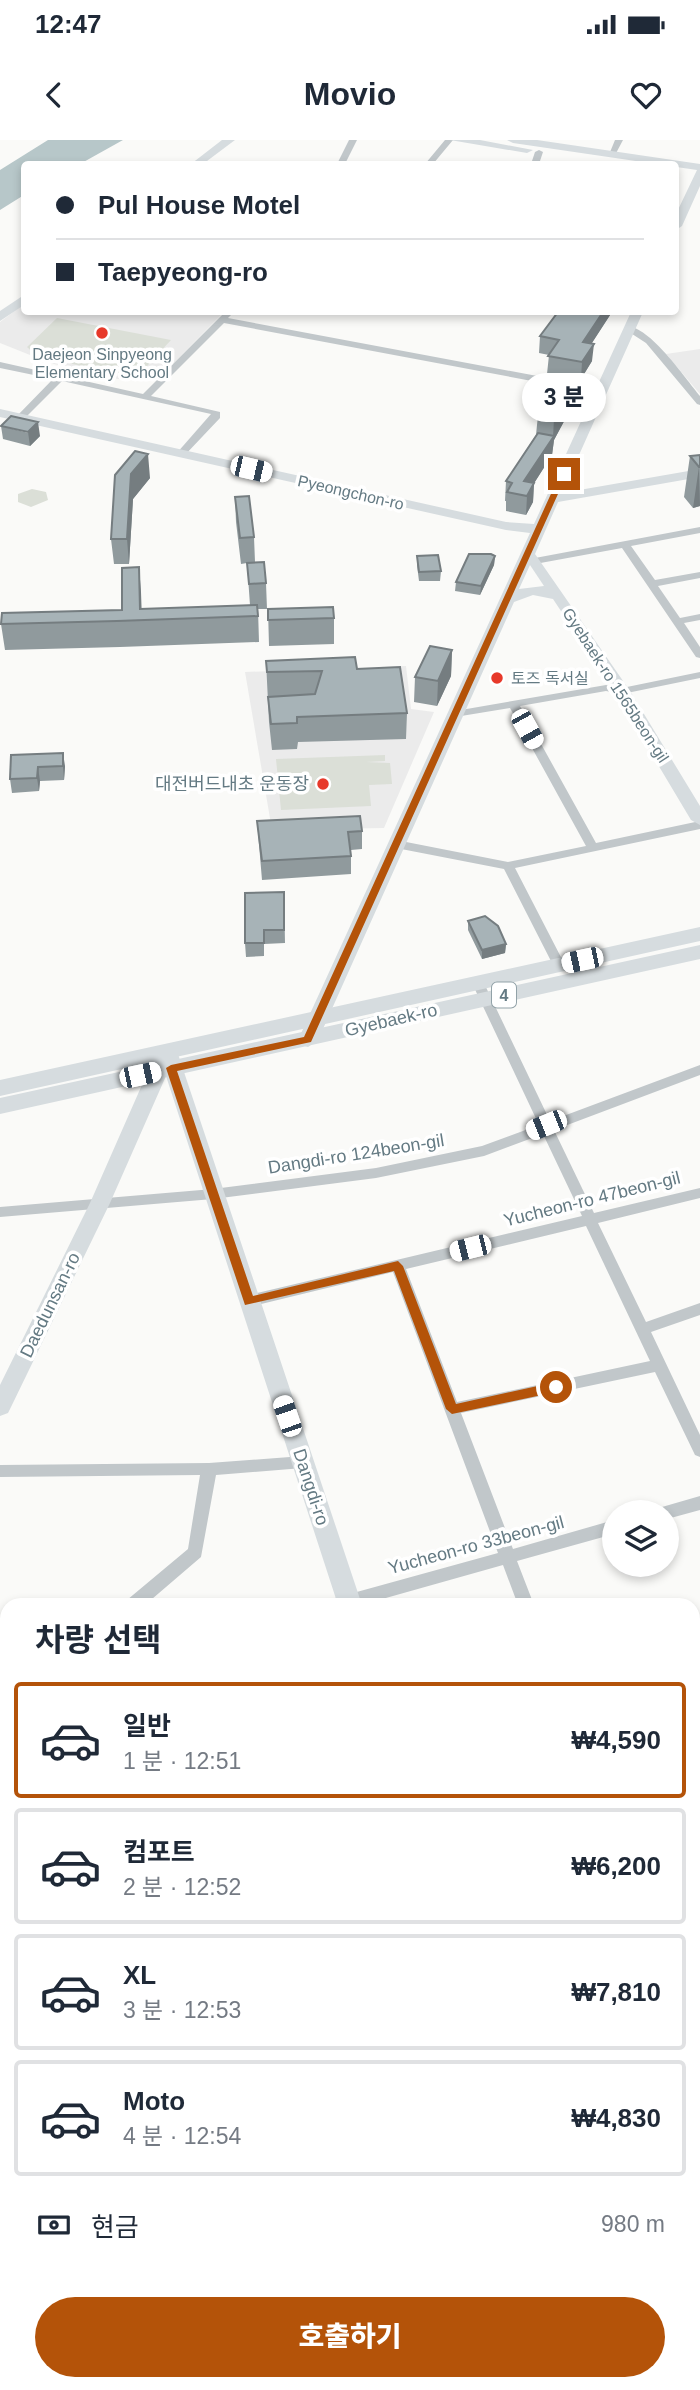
<!DOCTYPE html>
<html lang="ko">
<meta charset="utf-8">
<style>
body{margin:0;font-family:Arial,"Noto Sans KR",sans-serif;background:#f6f6f7;color:#1f2937;height:100vh;display:flex;flex-direction:column;font-size:26px;white-space:nowrap}
*{box-sizing:border-box;margin:0}
p{font-size:23px;color:#747a83}
.icon{flex:none;width:38px;height:38px;fill:none;stroke:currentColor;stroke-width:2;stroke-linecap:round;stroke-linejoin:round}
.map{position:relative;flex:1;overflow:hidden}
.panel{position:absolute;left:0px;top:1458px;width:700px;height:793px;display:flex;flex-direction:column;background:#fff;border-radius:21px 21px 0 0;box-shadow:0 4px 10px #0003}
.panel>*{flex:none}
.banner{position:absolute;left:21px;top:21px;width:658px;height:154px;border-radius:7px;box-shadow:0 4px 10px #0003;display:grid;align-content:center;height:154px;padding:0 35px;background:#fff}
.buttons{position:absolute;left:602px;top:1360px;display:grid;gap:14px}
.buttons a{display:grid;place-items:center;width:77px;height:77px;border-radius:50%;background:#fff;box-shadow:0 4px 10px #0003;font-size:35px}
.end{position:absolute;width:32px;height:32px;margin:-16px;border:9px solid #b45309;background:#fff;box-shadow:0 0 0 4px #fff}
.from{border-radius:50%}
.bubble{position:absolute;height:49px;border-radius:24px;background:#fff;box-shadow:0 4px 10px #0003;font-size:23px;font-weight:800;line-height:49px;text-align:center}
.car{position:absolute;width:21px;height:42px;margin:-21px -10px;border-radius:9px;box-shadow:0 0 5px 2px #0007;background:linear-gradient(#fff 24%,#345 0 40%,#fff 0 76%,#345 0 86%,#fff 0)}
.banner b{display:flex;align-items:center;gap:24px;height:66px;font-size:26px}
.banner b+b{border-top:2px solid #e0e1e3}
.banner i{width:18px;height:18px;background:#1f2937}
ul{padding:0;list-style:none}
li{display:flex;align-items:center;gap:21px;height:116px;margin:0 14px 10px;padding:0 21px;border:4px solid #e0e1e3;border-radius:7px}
li div{flex:1}
li b{display:block;font-size:26px}
li em{font-style:normal;font-weight:800}
li.selected{border-color:#b45309}
li>.icon{width:63px;height:63px;stroke-width:1.5}
h2{padding:0 35px;font-size:32px;line-height:84px}
.pay{display:flex;align-items:center;gap:18px;height:77px;padding:0 35px;font-size:26px}
.pay p{margin-inline-start:auto}
.button{display:flex;gap:14px;margin-top:auto;padding:14px 35px}
.button a{flex:1;height:80px;border-radius:42px;background:#b45309;color:#fff;font-size:28px;font-weight:800;line-height:80px;text-align:center}
.status{display:flex;justify-content:space-between;align-items:center;height:49px;padding:0 35px;background:#fff;direction:ltr}
.status svg{height:19px;fill:currentColor}
header{display:flex;justify-content:space-between;align-items:center;height:91px;padding:0 35px;background:#fff;font-size:32px;font-weight:800}
.map>svg:first-child{display:block}
.built{fill:#ebebeb}
.green{fill:#dbdfd7}
.water{fill:#b7c7c9}
.lines{fill:none;stroke-linecap:round;stroke-linejoin:round}
.street{fill:#c1c7ca;fill-rule:evenodd}
.secondary{fill:#d6dcdf;fill-rule:evenodd}
.primary{fill:#d6dcdf;fill-rule:evenodd}
.wall{fill:#909a9d}
.shaded-wall{fill:#757d80}
.building{fill:#a7b3b7;stroke:#757d80;stroke-width:2}
.route{fill:#b45309}
.poi-dot{fill:#e7392a;stroke:#fff;stroke-width:2.5}
.labels{text-anchor:middle;stroke-width:7;stroke-linejoin:round;paint-order:stroke}
.far-poi-label{font-size:16px;fill:#647a83;stroke:#fff}
.far-street-label{font-size:16px;fill:#647a83;stroke:#fff}
.shield{fill:#fff;stroke:#92a2a8;stroke-width:2}
.shield-label{font-size:16px;font-weight:bold;fill:#647a83}
.poi-label{font-size:18px;fill:#647a83;stroke:#fff;text-anchor:end}
.street-label{font-size:18px;fill:#647a83;stroke:#fff}
</style>
<div class="status"><b>12:47</b><svg viewBox="0 0 49 12"><path d="M0 12V9h3v3zM5 12V6h3v6zM10 12V3h3v9zM15 12V0h3v12zM26 1h20v11H26zM47 4h2v5h-2z"/></svg></div>
<header><svg class="icon" aria-label="back" viewBox="0 0 24 24"><path d="M15 5l-7 7 7 7"/></svg>Movio<svg class="icon" aria-label="heart" viewBox="0 0 24 24"><path d="M12 20l-8-8c-3-5 5-10 8-4 3-6 11-1 8 4z"/></svg></header>
<div class="map">
<svg width="700" height="2250" viewBox="0 0 700 2250">
<rect width="100%" height="100%" fill="#fafaf8"/>
<!-- built -->
<path class="built" d="M24,164V172H224L158,239H118L50,223L0,203V182Z
M700,209V254L666,214Z
M406,526L411,569L434,572L384,688L272,690L245,532Z"/>
<!-- green -->
<path class="green" d="M57,178L171,200L137,237L38,217L27,207Z
M32,349L46,352L48,360L31,367L18,362V354Z
M385,615V621L366,622L390,623L392,644L369,645L371,666L281,670L276,619Z"/>
<!-- water -->
<path class="water" d="M48,0H123L80,24H24V55L0,70V30Z"/>
<g class="lines">
<!-- street -->
<path class="street" d="M349,0H357L345,24H337Z
M445,0H453L433,24H425Z
M615,0H623L614,17H608Z
M539,10L543,12L539,24H531L535,12Z
M225,172L232,174L228,178L601,248L606,251L601,254L224,183L151,256L220,272V278L184,316L176,314L211,274L62,241L24,279L16,277L53,239L0,228V222L143,254Z
M626,186C650,186 685,238 700,256V265L697,264L646,203L626,190Z
M700,387V393L631,406L655,440L700,432V438L658,446L680,478L700,474V480L684,483L700,507V518L696,517L622,408L535,424L530,421L535,418Z
M700,532V538L622,554L606,551L520,566L596,703L700,681V689L515,728L565,825L563,828H555L553,825L504,729L396,708L390,704L396,700L508,722L586,706L510,568L455,577L450,574L455,571L606,545L622,548Z
M477,837L483,841L550,981L700,925V935L554,990L594,1073L700,1048V1058L598,1083L646,1182L700,1163V1175L651,1192L700,1295V1317L695,1315L655,1232L461,1273L513,1409L614,1380V1394L517,1421L534,1465H518L503,1425L361,1465H327L329,1460L335,1458L498,1413L393,1132L249,1167L244,1165L242,1161L244,1157L249,1155L582,1076L543,994L484,1016L376,1038L213,1059L0,1077V1067L213,1049L376,1028L482,1006L539,985L471,841ZM586,1086L650,1221L457,1262L406,1129Z
M303,1316L308,1318L311,1322L308,1326L303,1328L216,1335L201,1417L145,1465H125L127,1460L188,1409L200,1335L0,1337V1325L209,1323Z
M700,1356V1370L667,1379V1372H659L662,1367Z
M700,1487V1501L693,1503V1489Z
M7,1591V1607L0,1609V1593Z
M700,1611V1627L693,1629V1613Z
M700,1776V1794L693,1796V1778Z
M0,1813L7,1817V1867L0,1863Z
M7,1984V2002L0,2004V1986Z
M700,2031V2051L693,2054V2034Z
M7,2174V2194L0,2196V2176Z
M71,2244H91L92,2250H72Z
M263,2244H283L285,2250H265Z
M339,2244H359L357,2250H337Z
M429,2244H449L448,2250H428Z"/>
<!-- secondary -->
<path class="secondary" d="M222,0H235L203,24H191Z
M450,0H480L533,10L527,13Z
M507,0H537L700,24V46L682,86L676,90V74L697,30L513,3Z
M24,155V165L0,181V171Z
M631,172H643L562,353L700,329V337L558,362L535,414L630,551L700,666V685L691,680L614,551L553,459L533,455L514,462L318,900L308,907L301,905L298,900L530,393L506,390L0,277V269L506,382L534,384ZM530,425L544,446L519,449Z
M167,904L177,911L362,1465H338L166,936L110,1063L11,1267L8,1273L0,1276V1245L90,1063L156,913L160,906Z
M596,2244H626L628,2250H598Z"/>
<!-- primary -->
<path class="primary" d="M700,787V801L0,956V940Z
M700,805V819L0,974V958Z"/>
</g>
<!-- wall -->
<path class="wall" d="M612,172L591,204L592,221L581,239L547,234L549,215L539,213L540,196Z
M569,272L554,300L552,315L534,343L533,362L526,375L506,371V361H505L506,341L536,295L538,275Z
M1,286L40,296L30,306L3,299Z
M700,315V366L693,368L684,357L690,316Z
M115,335L150,338L133,359L129,424H114L111,399Z
M235,357L254,397L255,422L266,443L267,469H258L259,502L120,507L5,510L1,484L122,470L139,427L141,469L250,465L247,423L241,424L236,382Z
M417,416L441,431L440,441H419L417,425Z
M495,416L494,425L480,455L455,451L456,442Z
M268,469L334,478V504L269,506Z
M452,510L451,536L437,566L414,562L415,537Z
M266,521L357,529L407,573L406,599L298,602L297,609L272,610L269,582Z
M11,615L65,626L64,640L40,641L39,651L12,653L10,639Z
M257,681L362,691V709L351,710V734L262,740Z
M284,752L285,803L264,804V816L246,817L245,803Z
M468,781L506,804L505,813L482,819L468,790Z"/>
<!-- shaded-wall -->
<path class="shaded-wall" d="M603,172H612L581,220L583,202Z
M594,204L592,221L581,239L582,222Z
M571,248L569,272L554,300L552,315L526,356L524,341L553,298L554,278Z
M38,282L40,296L30,306L28,292Z
M148,314L150,338L133,359L129,424L127,399L131,334Z
M699,327L700,366L693,368Z
M534,343L533,362L526,375L527,356Z
M495,416L494,425L480,455L481,446Z
M139,427L141,452L142,481L140,469Z
M452,510L451,536L437,566L438,541Z
M63,613L65,626L64,640L63,626Z
M38,627L40,641L39,651L37,638Z
M506,804L505,813L482,819V810Z"/>
<!-- building -->
<path class="building" d="M558,172H603L583,202L594,204L582,222L548,216L559,200L540,196Z
M555,245L571,248L554,278L538,275Z
M11,276L38,282L28,292L1,286Z
M538,293L554,296L524,341L534,343L527,356L507,352L512,343L506,341Z
M135,311L148,314L131,334L127,399H111L115,335Z
M700,315V327H699L690,316Z
M249,356L254,397L240,398L235,357Z
M469,414H491L495,416L481,446L456,442Z
M438,415L441,431L419,432L417,416Z
M264,422L266,443L249,444L247,423Z
M139,427L140,469L257,465L258,476L117,481L1,484L2,473L122,470V428Z
M333,467L334,478L268,480V469Z
M430,506L452,510L438,541L415,537Z
M355,517L357,529L400,527L407,573L297,577V583L271,584L268,557L315,554L322,531L267,532L266,521Z
M63,613V626L38,627L37,638L10,639L11,615Z
M360,676L362,691L348,692L351,716L262,721L257,681Z
M284,752V790H264V803H245V753Z
M485,776L498,786L506,804L482,810L468,781Z"/>
<!-- route -->
<path class="route" d="M564,331L567,334L311,902L177,931L253,1156L398,1121L403,1126L456,1264L556,1242L562,1247L556,1252L452,1274L446,1269L394,1131L245,1165L166,928L171,925L304,897L560,334Z"/>
<!-- markers -->
<g class="poi-dot">
<circle cx="102" cy="193" r="7"/>
<circle cx="497" cy="538" r="7"/>
<circle cx="323" cy="644" r="7"/>
</g>
<g class="labels">
<!-- far-poi labels -->
<g class="far-poi-label">
<text x="102" y="220">Daejeon Sinpyeong<tspan x="102" dy="18">Elementary School</tspan></text>
<text x="511" y="544" text-anchor="start">토즈 독서실</text>
</g>
<!-- far-street labels -->
<g class="far-street-label">
<text transform="translate(351 352) rotate(13)" y="6">Pyeongchon-ro</text>
<text transform="translate(616 545) rotate(57)" y="6">Gyebaek-ro 1565beon-gil</text>
</g>
<!-- shield labels -->
<rect class="shield" x="492" y="842.5" width="24" height="25" rx="5"/>
<g class="shield-label">
<text x="504" y="861">4</text>
</g>
<!-- poi labels -->
<g class="poi-label">
<text x="309" y="650">대전버드내초 운동장</text>
</g>
<!-- street labels -->
<g class="street-label">
<text transform="translate(391 880) rotate(-13)" y="6">Gyebaek-ro</text>
<text transform="translate(356 1014) rotate(-9)" y="6">Dangdi-ro 124beon-gil</text>
<text transform="translate(592 1059) rotate(-14)" y="6">Yucheon-ro 47beon-gil</text>
<text transform="translate(50 1165) rotate(-64)" y="6">Daedunsan-ro</text>
<text transform="translate(311 1347) rotate(72)" y="6">Dangdi-ro</text>
<text transform="translate(476 1405) rotate(-15)" y="6">Yucheon-ro 33beon-gil</text>
</g>
</g>
</svg>
<div class="buttons">
<a><svg class="icon" aria-label="layers" viewBox="0 0 24 24"><path d="M12 4l9 5-9 5-9-5zM3 14l9 5 9-5"/></svg></a>
</div>
<i class="end from" style="left:556px;top:1247px"></i>
<i class="end" style="left:564px;top:334px"></i>
<div class="bubble" style="left:522px;top:233px;width:84px">3 분</div>
<i class="car" style="left:251px;top:329px;rotate:103deg"></i>
<i class="car" style="left:527px;top:589px;rotate:151deg"></i>
<i class="car" style="left:582px;top:820px;rotate:258deg"></i>
<i class="car" style="left:140px;top:935px;rotate:78deg"></i>
<i class="car" style="left:546px;top:985px;rotate:248deg"></i>
<i class="car" style="left:470px;top:1108px;rotate:256deg"></i>
<i class="car" style="left:287px;top:1276px;rotate:341deg"></i>
<div class="banner">
<b><i class="from"></i>Pul House Motel</b>
<b><i></i>Taepyeong-ro</b>
</div>
<section class="panel">
<h2>차량 선택</h2>
<ul>
<li class="selected"><svg class="icon" aria-label="car" viewBox="0 0 24 24"><path d="M5 17H2v-5l4-1 3-4h7l3 4 3 1v5h-3M9 17h6M6 11h13"/><circle cx="7" cy="17" r="2"/><circle cx="17" cy="17" r="2"/></svg><div><b>일반</b><p>1 분 · 12:51</p></div><em>₩4,590</em></li>
<li><svg class="icon" aria-label="car" viewBox="0 0 24 24"><path d="M5 17H2v-5l4-1 3-4h7l3 4 3 1v5h-3M9 17h6M6 11h13"/><circle cx="7" cy="17" r="2"/><circle cx="17" cy="17" r="2"/></svg><div><b>컴포트</b><p>2 분 · 12:52</p></div><em>₩6,200</em></li>
<li><svg class="icon" aria-label="car" viewBox="0 0 24 24"><path d="M5 17H2v-5l4-1 3-4h7l3 4 3 1v5h-3M9 17h6M6 11h13"/><circle cx="7" cy="17" r="2"/><circle cx="17" cy="17" r="2"/></svg><div><b>XL</b><p>3 분 · 12:53</p></div><em>₩7,810</em></li>
<li><svg class="icon" aria-label="car" viewBox="0 0 24 24"><path d="M5 17H2v-5l4-1 3-4h7l3 4 3 1v5h-3M9 17h6M6 11h13"/><circle cx="7" cy="17" r="2"/><circle cx="17" cy="17" r="2"/></svg><div><b>Moto</b><p>4 분 · 12:54</p></div><em>₩4,830</em></li>
</ul>
<div class="pay"><svg class="icon" aria-label="cash" viewBox="0 0 24 24"><path d="M3 7h18v10H3z"/><circle cx="12" cy="12" r="2"/></svg>현금<p>980 m</p></div>
<div class="button"><a>호출하기</a></div>
</section>
</div>
